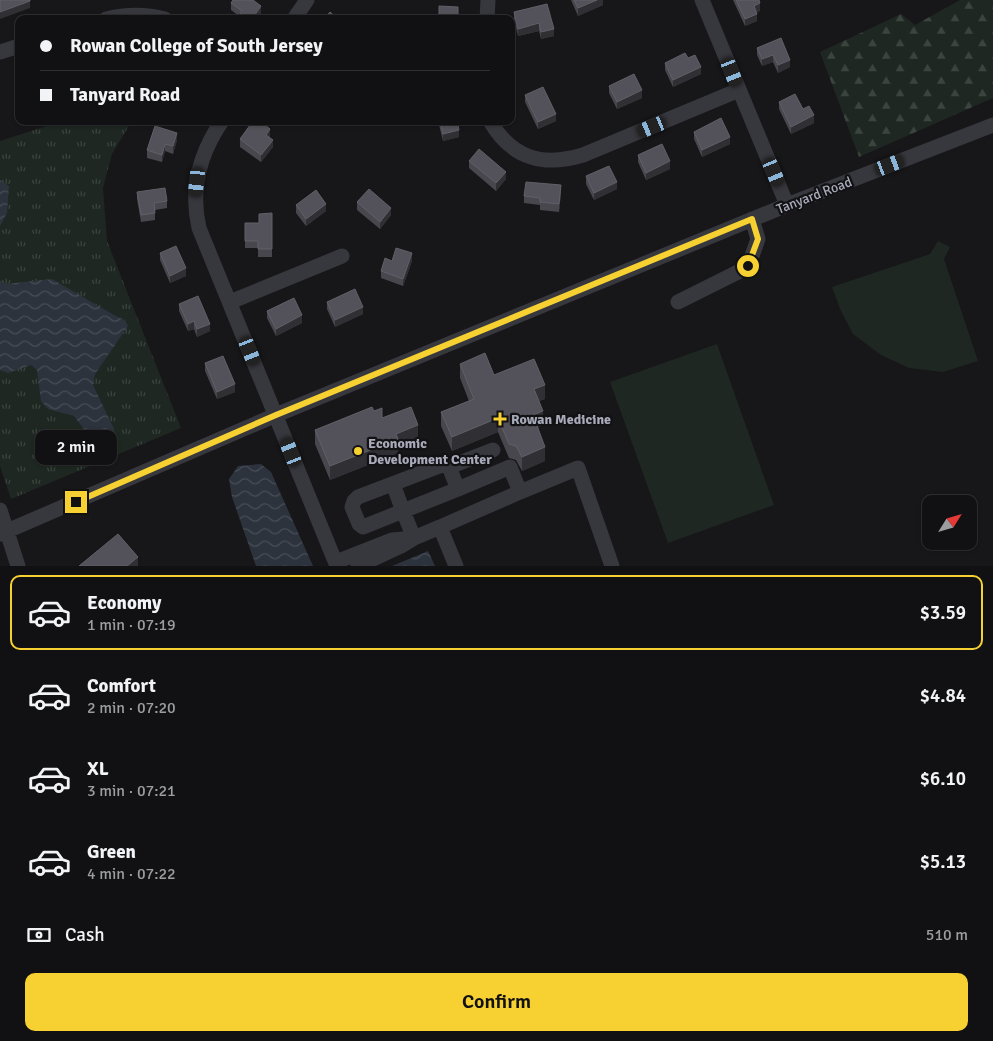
<!DOCTYPE html>
<meta charset="utf-8">
<style>
body{margin:0;font-family:Signika,sans-serif;background:#1e1e21;color:#f1f3f6;height:100vh;display:flex;flex-direction:column;font-size:19px;white-space:nowrap}
*{box-sizing:border-box;margin:0}
p{font-size:16px;color:#9c9da0}
.icon{flex:none;width:28px;height:28px;fill:none;stroke:currentColor;stroke-width:2;stroke-linecap:round;stroke-linejoin:round}
.map{position:relative;height:566px;overflow:hidden}
.details{display:flex;flex-direction:column;background:#111013;flex:1}
.details>*{flex:none}
.top-card{position:absolute;left:15px;top:15px;width:500px;height:110px;border-radius:10px;box-shadow:0 1px 4px #0004,0 0 0 1px #303033;display:grid;align-content:center;height:110px;padding:0 25px;background:#111013}
.needle{width:32px;rotate:53deg}
.fabs{position:absolute;left:922px;top:495px;display:grid;gap:10px}
.fabs a{display:grid;place-items:center;width:55px;height:55px;border-radius:10px;background:#111013;box-shadow:0 1px 4px #0004,0 0 0 1px #303033;font-size:25px}
.end{position:absolute;width:22px;height:22px;margin:-11px;border:6px solid #f6d131;background:#111;box-shadow:0 0 0 2px #111}
.from{border-radius:50%}
.bubble{position:absolute;height:35px;border-radius:10px;background:#111013;box-shadow:0 1px 4px #0004,0 0 0 1px #303033;font-size:16px;font-weight:600;line-height:35px;text-align:center}
.car{position:absolute;width:15px;height:30px;margin:-15px -8px;border-radius:6px;box-shadow:0 0 4px 1px #0007;background:linear-gradient(#222 24%,#8ab4d8 0 40%,#222 0 76%,#8ab4d8 0 86%,#222 0)}
.top-card b{display:flex;align-items:center;gap:18px;height:48px;font-size:19px}
.top-card b+b{border-top:1px solid #303033}
.top-card i{width:12px;height:12px;background:#f1f3f6}
ul{padding:9px 0 0;list-style:none}
li{display:flex;align-items:center;gap:15px;height:75px;margin:0 10px 8px;padding:0 15px;border:2px solid transparent;border-radius:10px}
li div{flex:1}
li b{display:block;font-size:19px}
li em{font-style:normal;font-weight:600}
li.on{border-color:#f6d131}
li>.icon{width:45px;height:45px;stroke-width:1.5}
.pay{display:flex;align-items:center;gap:12px;height:55px;padding:0 25px;font-size:19px}
.pay p{margin-inline-start:auto}
.primary-button{display:flex;gap:10px;margin-top:auto;padding:10px 25px}
.primary-button a{flex:1;height:58px;border-radius:10px;background:#f6d131;color:#111;font-size:20px;font-weight:600;line-height:58px;text-align:center}
.map>svg:first-child{display:block}
.grass{fill:url(#grass-tufts)}
.forest{fill:url(#forest-firs)}
.pitch{fill:#1e2721}
.water{fill:url(#water-waves)}
.lines{fill:none;stroke-linecap:round;stroke-linejoin:round}
.minor{stroke:#37373e;stroke-width:15}
.wall{fill:#48474e}
.shaded-wall{fill:#302f34}
.building{fill:#53525a;stroke:#606068}
.route{stroke:#f6d131;stroke-width:6}
.poi-dot{fill:#f6d131;stroke:#121114;stroke-width:2}
.labels{text-anchor:middle;stroke-width:4.5;stroke-linejoin:round;paint-order:stroke}
.street-label{font-size:14px;fill:#a8abb9;stroke:#121114}
.poi-label{font-size:14px;font-weight:bold;fill:#a8abb9;stroke:#121114;text-anchor:start}
</style>
<div class="map">
<svg width="993" height="566" viewBox="0 0 993 566">
<defs>
<pattern id="grass-tufts" width="24" height="20" patternUnits="userSpaceOnUse" patternTransform="scale(1.25)"><rect width="24" height="20" fill="#1e2721"/><path d="M3 7l-1-3M5 7V3M7 7l1-3M15 17l-1-3M17 17v-4M19 17l1-3" fill="none" stroke="#3c443f"/></pattern>
<pattern id="forest-firs" width="22" height="20" patternUnits="userSpaceOnUse" patternTransform="scale(1.25)"><rect width="22" height="20" fill="#1e2721"/><path d="M5 1l3.5 6h-7zM16 11l3.5 6h-7z" fill="#3c443f"/></pattern>
<pattern id="water-waves" width="16" height="10" patternUnits="userSpaceOnUse" patternTransform="scale(1.25)"><rect width="16" height="10" fill="#2c333d"/><path d="M0 5q4-4 8 0t8 0" fill="none" stroke="#484e57"/></pattern>
</defs>
<rect width="100%" height="100%" fill="#171619"/>
<!-- grass -->
<path class="grass" d="M62,121H132L112,154L103,188L107,241L181,428L11,499L0,466V141Z"/>
<!-- forest -->
<path class="forest" d="M960,0H993V98L859,157L820,52L901,14L915,25Z"/>
<!-- pitch -->
<path class="pitch" d="M938,241L950,247L944,259L978,361L943,372L909,368L881,355L853,334L840,309L832,287L930,254Z
M717,344L774,505L668,543L610,382Z"/>
<!-- water -->
<path class="water" d="M0,180L9,186L7,213L0,226Z
M52,279L114,315L125,320L128,326L95,374L93,385L114,429L116,440L107,450L95,444L74,416L48,409L41,401L37,370L31,365L8,373L0,370V281L6,284Z
M261,464L271,472L313,566H256L232,497L229,479L238,466Z
M428,551L435,566H392Z"/>
<g class="lines">
<!-- minor -->
<path class="minor" d="M702,0L787,205
M106,19C126,14 146,14 165,19
M294,19L307,0
M487,19L488,0
M0,52L19,46
M222,121C200,153 190,189 199,228L337,566
M490,121C512,159 543,167 583,155L739,90
M230,302L342,256
M678,302L748,267L758,239L752,219
M449,467L493,450
M393,484L403,511L458,489
M0,510L18,566
M440,527L520,492
M0,534L276,415L787,205L993,125
M336,562L392,540L414,538L401,546L358,566
M456,566L440,527L414,538L403,511L363,527L359,524L352,507L354,501L358,497L442,465L449,467L458,489L510,467L520,492L578,468L612,566"/>
</g>
<!-- wall -->
<path class="wall" d="M571,0H603V5L578,16Z
M733,0H759L760,11L756,12L757,21L745,26Z
M231,3L261,13L257,19H239V16L231,10Z
M547,4L554,36L541,39L539,31L518,36L514,20V12Z
M781,38L790,67L778,73L773,62L762,66L757,55V48Z
M688,58L701,74L673,87L665,70V63Z
M609,86L642,98L617,109L609,93Z
M525,95L556,121L538,129L525,102Z
M779,102L803,109L814,123L791,134L779,109Z
M438,121H457L459,137L443,141Z
M694,132L730,144L702,157L694,139Z
M270,136L269,137L273,147L261,162L240,147V139Z
M177,140L173,154L165,151L162,162L147,158V150Z
M638,155L670,169L646,180L638,162Z
M469,161L506,179L496,191L469,168Z
M586,176L617,189L594,200L586,184Z
M137,192L167,201V208L155,210V220L141,222L137,199Z
M561,193L559,212L540,210V205L524,203V196Z
M357,202L391,215L380,229L357,210Z
M296,205L326,211L306,226L296,213Z
M272,213V257H258V248H245V223H259Z
M160,253L186,276L170,283L160,260Z
M392,261H412L403,286L381,278V271Z
M327,302L363,314L335,327L327,309Z
M179,304L210,331L197,337L194,329L188,331L179,311Z
M267,311L302,323L276,336L267,318Z
M205,363L235,392L217,399L205,371Z
M460,364L494,375L545,399L539,401L543,425L538,427L545,461L522,471L516,460L509,458L498,432L452,451L441,426V412L469,401L460,378Z
M374,411L382,418L418,439L398,447V453L330,480L315,444V430Z"/>
<!-- shaded-wall -->
<path class="shaded-wall" d="M597,0H603V5L578,16V8Z
M30,1V8L0,19V12Z
M760,3V11L754,14V6Z
M261,6V13L257,19H252Z
M757,14V21L745,26V19Z
M539,23V31L518,36V29Z
M554,29V36L541,39V32Z
M773,55V62L762,66V59Z
M790,60V67L778,73V65Z
M701,67V74L673,87V80Z
M642,90V98L617,109V102Z
M556,114V121L538,129V122Z
M814,115V123L791,134V127Z
M270,129V136L266,142V135Z
M459,130V137L443,141V134Z
M177,133V140L173,154V146Z
M730,137V144L702,157V150Z
M273,140V147L261,162V155Z
M165,144V151L162,162V155Z
M670,161V169L646,180V173Z
M506,172V179L496,191V183Z
M617,182V189L594,200V193Z
M561,185V193L559,212V204Z
M326,204V211L306,226V219Z
M391,208V215L380,229V222Z
M412,253V261L403,286V279Z
M186,268V276L170,283V276Z
M363,307V314L335,327V320Z
M302,315V323L276,336V329Z
M194,321V329L188,331V324Z
M210,324V331L197,337V329Z
M235,384V392L217,399V392Z
M545,385V399L534,403V389Z
M543,411V425L533,429V415Z
M498,418V432L452,451V437Z
M418,425V439L398,447V453L330,480V466L396,434Z
M545,447V461L522,471V457Z
M138,557V566H127Z"/>
<!-- building -->
<path class="building" d="M0,0H30V1L0,12Z
M233,0H253L261,6L252,19H242L239,16L242,11L231,3Z
M574,0H597L578,8Z
M736,0H759L760,3L754,6L757,14L745,19Z
M547,4L554,29L541,32L539,23L518,29L514,12Z
M439,6L458,7V19H439Z
M330,12L338,19H324Z
M781,38L790,60L778,65L773,55L762,59L757,48Z
M685,53L688,58L695,55L701,67L673,80L665,63Z
M634,74L642,90L617,102L609,86Z
M543,87L556,114L538,122L525,95Z
M795,94L803,109L809,106L814,115L791,127L779,102Z
M721,118L730,137L702,150L694,132Z
M253,121H260L270,129L266,135L273,140L261,155L240,139Z
M440,121H457L459,130L443,134Z
M155,126L177,133L173,146L165,144L162,155L147,150Z
M662,144L670,161L646,173L638,155Z
M479,149L506,172L496,183L469,161Z
M609,166L617,182L594,193L586,176Z
M526,182L561,185L559,204L540,202V198L524,196Z
M165,188L167,201L154,203L155,213L141,215L137,192Z
M369,189L391,208L380,222L357,202Z
M316,190L326,204L306,219L296,205Z
M272,213V249H258V241H245V223H259V214Z
M176,246L186,268L170,276L160,253Z
M396,248L412,253L403,279L381,271L385,258L392,261Z
M355,289L363,307L335,320L327,302Z
M198,296L210,324L197,329L194,321L188,324L179,304Z
M294,298L302,315L276,329L267,311Z
M485,353L494,375L534,359L545,385L534,389L543,411L533,415L545,447L522,457L516,446L509,444L498,418L452,437L441,412L474,399L460,364Z
M223,356L235,384L217,392L205,363Z
M372,407L374,411L382,408V418L411,407L418,425L396,434L398,439L330,466L315,430Z
M118,534L138,557L127,566H79Z"/>
<g class="lines">
<!-- route -->
<path class="route" d="M76,502L276,415L752,219L758,239L748,266"/>
</g>
<!-- markers -->
<g class="poi-dot">
<path d="M497.5 411.5h5v5h5v5h-5v5h-5v-5h-5v-5h5z"/>
<circle cx="358" cy="451" r="5"/>
</g>
<g class="labels">
<!-- street labels -->
<g class="street-label">
<text transform="translate(814 195) rotate(-21)" y="5">Tanyard Road</text>
</g>
<!-- poi labels -->
<g class="poi-label">
<text x="511" y="424">Rowan Medicine</text>
<text x="368" y="448">Economic<tspan x="368" dy="16">Development Center</tspan></text>
</g>
</g>
</svg>
<div class="fabs">
<a><svg class="needle" viewBox="-14 -14 28 28"><path d="M0-13l5 13h-10z" fill="#e53935"/><path d="M0 13l5-13h-10z" fill="#9c9da0"/></svg></a>
</div>
<i class="end from" style="left:748px;top:266px"></i>
<i class="end" style="left:76px;top:502px"></i>
<div class="bubble" style="left:35px;top:430px;width:82px">2 min</div>
<i class="car" style="left:732px;top:72px;rotate:158deg"></i>
<i class="car" style="left:652px;top:127px;rotate:248deg"></i>
<i class="car" style="left:890px;top:165px;rotate:69deg"></i>
<i class="car" style="left:774px;top:172px;rotate:157deg"></i>
<i class="car" style="left:197px;top:182px;rotate:186deg"></i>
<i class="car" style="left:250px;top:351px;rotate:158deg"></i>
<i class="car" style="left:291px;top:452px;rotate:338deg"></i>
<div class="top-card">
<b><i class="from"></i>Rowan College of South Jersey</b>
<b><i></i>Tanyard Road</b>
</div>
</div>
<section class="details">
<ul>
<li class="on"><svg class="icon" aria-label="car" viewBox="0 0 24 24"><path d="M5 17H2v-5l4-1 3-4h7l3 4 3 1v5h-3M9 17h6M6 11h13"/><circle cx="7" cy="17" r="2"/><circle cx="17" cy="17" r="2"/></svg><div><b>Economy</b><p>1 min · 07:19</p></div><em>$3.59</em></li>
<li><svg class="icon" aria-label="car" viewBox="0 0 24 24"><path d="M5 17H2v-5l4-1 3-4h7l3 4 3 1v5h-3M9 17h6M6 11h13"/><circle cx="7" cy="17" r="2"/><circle cx="17" cy="17" r="2"/></svg><div><b>Comfort</b><p>2 min · 07:20</p></div><em>$4.84</em></li>
<li><svg class="icon" aria-label="car" viewBox="0 0 24 24"><path d="M5 17H2v-5l4-1 3-4h7l3 4 3 1v5h-3M9 17h6M6 11h13"/><circle cx="7" cy="17" r="2"/><circle cx="17" cy="17" r="2"/></svg><div><b>XL</b><p>3 min · 07:21</p></div><em>$6.10</em></li>
<li><svg class="icon" aria-label="car" viewBox="0 0 24 24"><path d="M5 17H2v-5l4-1 3-4h7l3 4 3 1v5h-3M9 17h6M6 11h13"/><circle cx="7" cy="17" r="2"/><circle cx="17" cy="17" r="2"/></svg><div><b>Green</b><p>4 min · 07:22</p></div><em>$5.13</em></li>
</ul>
<div class="pay"><svg class="icon" aria-label="cash" viewBox="0 0 24 24"><path d="M3 7h18v10H3z"/><circle cx="12" cy="12" r="2"/></svg>Cash<p>510 m</p></div>
<div class="primary-button"><a>Confirm</a></div>
</section>
